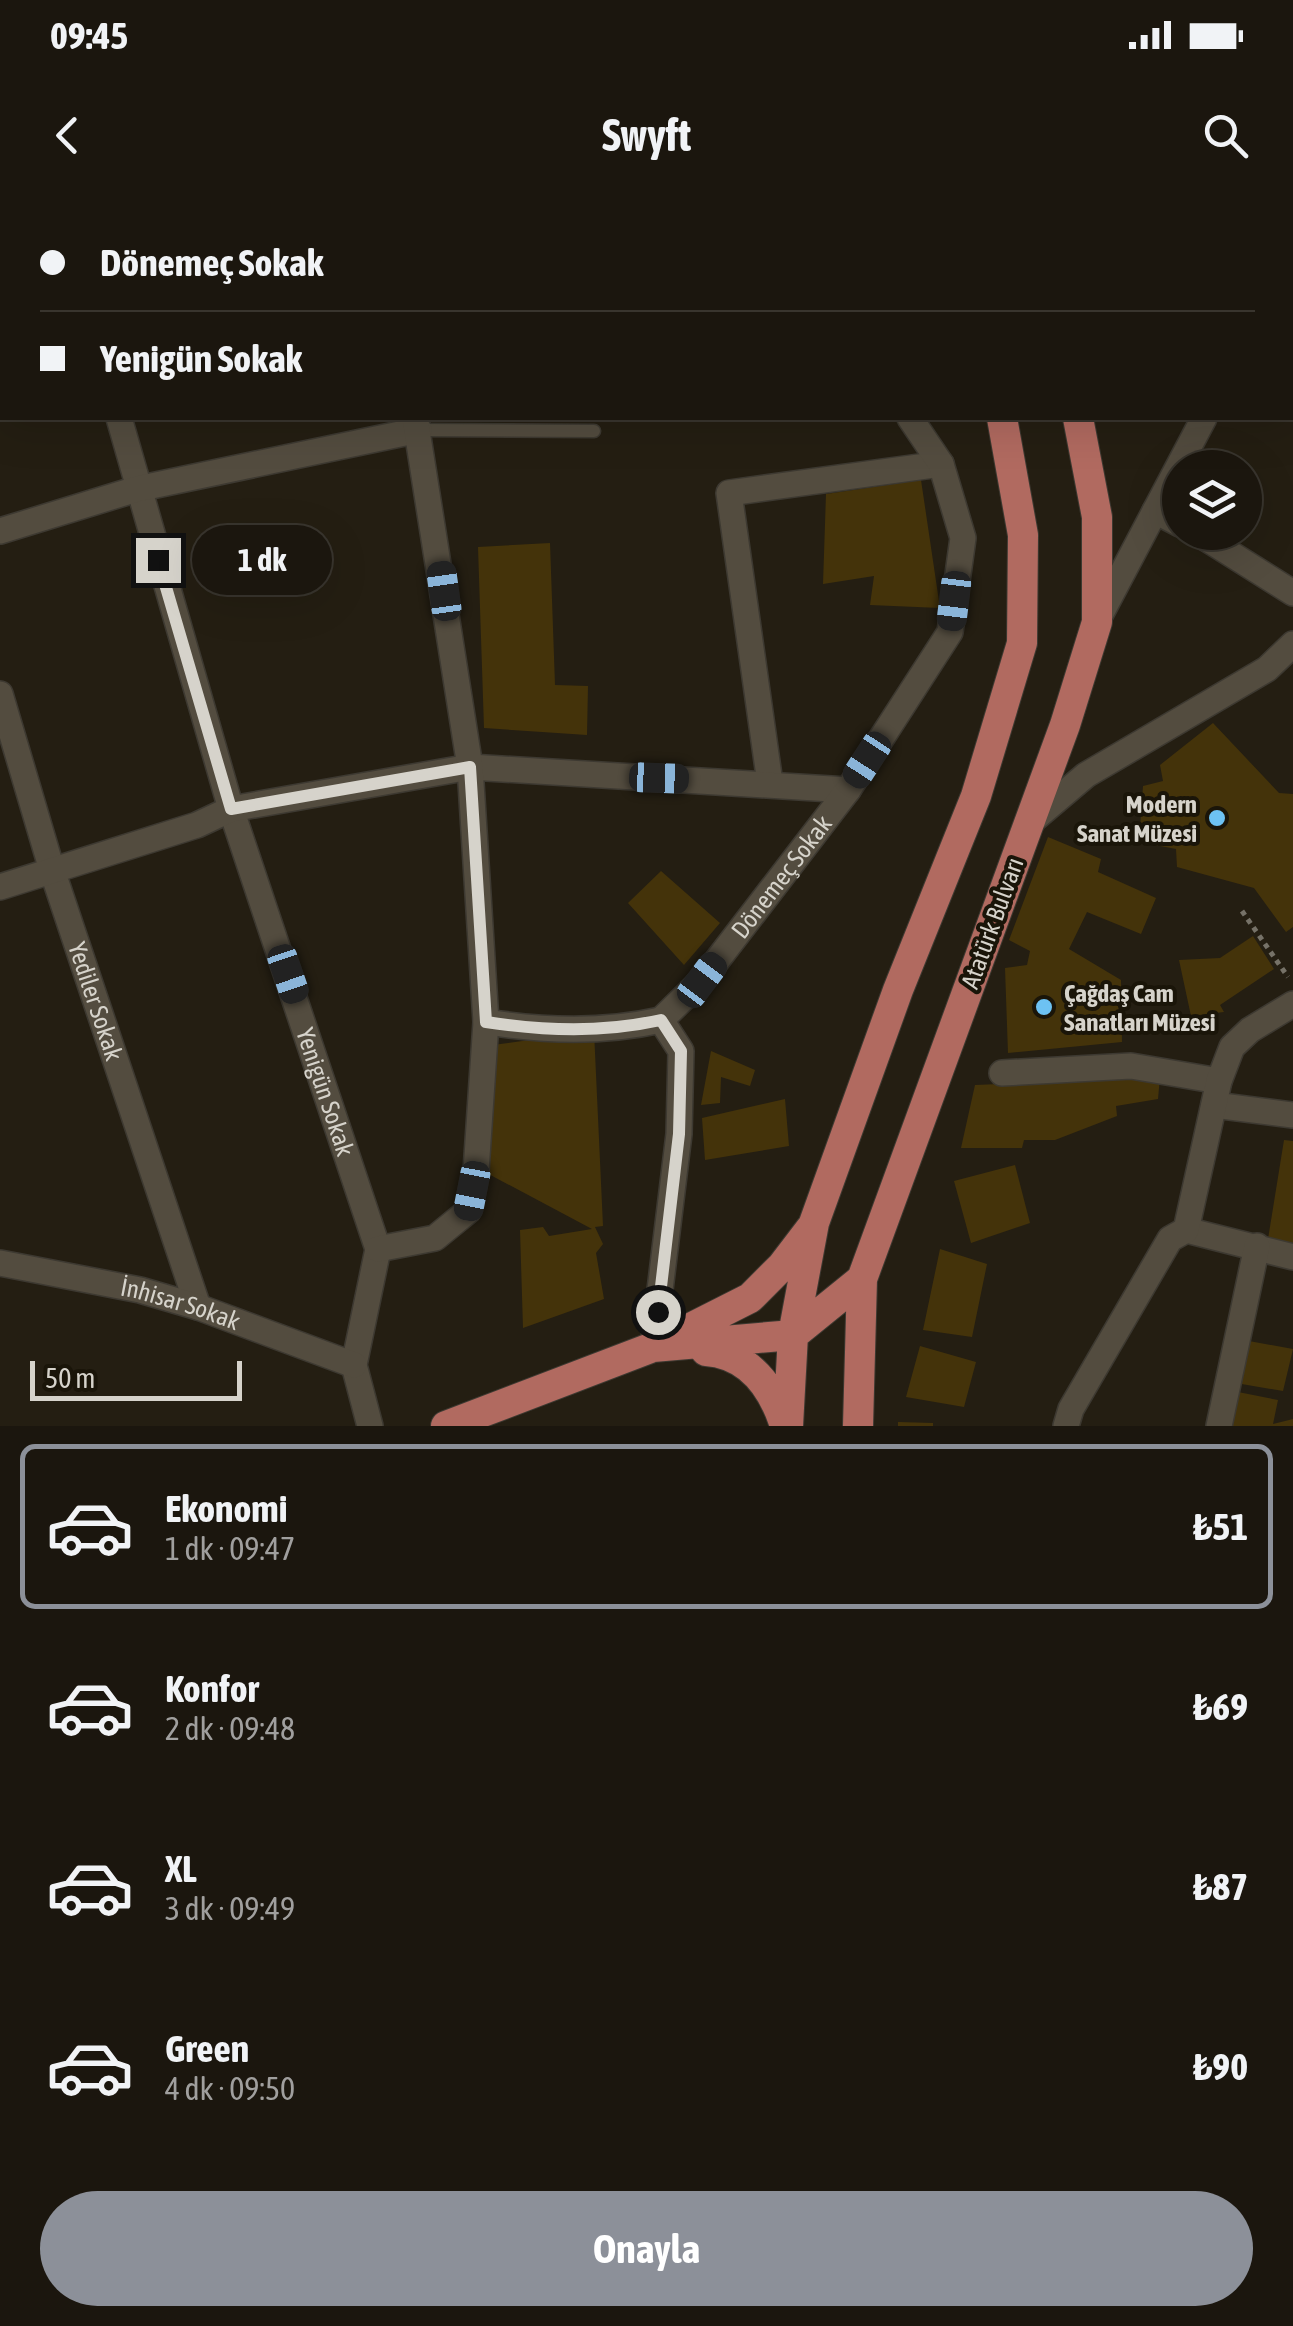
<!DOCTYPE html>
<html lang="tr">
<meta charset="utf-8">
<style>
body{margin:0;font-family:"Asap Condensed",sans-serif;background:#241f17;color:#f1f3f6;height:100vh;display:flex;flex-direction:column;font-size:38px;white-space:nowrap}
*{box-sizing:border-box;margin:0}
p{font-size:32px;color:#a09f9e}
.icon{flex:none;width:55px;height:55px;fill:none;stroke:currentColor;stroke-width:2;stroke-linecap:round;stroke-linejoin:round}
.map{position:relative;height:1226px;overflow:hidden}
.sheet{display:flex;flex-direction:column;background:#1b160e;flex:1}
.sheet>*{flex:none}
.top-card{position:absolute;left:0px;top:0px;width:1295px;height:220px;box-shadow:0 10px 40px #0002,0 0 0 2px #39352e;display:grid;align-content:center;height:220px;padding:0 40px;background:#1b160e}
.controls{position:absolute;left:1162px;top:250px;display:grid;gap:20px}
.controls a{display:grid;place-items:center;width:100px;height:100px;border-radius:50%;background:#1b160e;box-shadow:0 10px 40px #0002,0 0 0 2px #39352e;font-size:50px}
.scale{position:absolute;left:30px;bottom:25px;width:212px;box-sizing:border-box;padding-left:10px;border:5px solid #d6d3cb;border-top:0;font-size:28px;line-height:35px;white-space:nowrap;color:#d6d3cb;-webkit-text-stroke:8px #1a1509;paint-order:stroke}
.end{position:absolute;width:45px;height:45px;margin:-22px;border:12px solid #d6d3cb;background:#111;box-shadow:0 0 0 5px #111}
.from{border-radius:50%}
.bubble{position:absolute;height:70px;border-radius:35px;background:#1b160e;box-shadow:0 10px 40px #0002,0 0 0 2px #39352e;font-size:32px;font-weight:700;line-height:70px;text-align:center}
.car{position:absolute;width:30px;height:60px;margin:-30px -15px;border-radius:12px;box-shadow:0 0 8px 2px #0007;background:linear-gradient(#222 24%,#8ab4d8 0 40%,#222 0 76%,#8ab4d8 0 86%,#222 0)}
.top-card b{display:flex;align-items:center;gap:35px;height:95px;font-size:38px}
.top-card b+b{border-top:2px solid #39352e}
.top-card i{width:25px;height:25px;background:#f1f3f6}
ul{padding:18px 0 0;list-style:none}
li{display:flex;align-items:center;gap:30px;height:165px;margin:0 20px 15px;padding:0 20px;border:5px solid transparent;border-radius:15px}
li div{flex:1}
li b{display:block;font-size:38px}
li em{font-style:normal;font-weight:700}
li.active{border-color:#8c9099}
li>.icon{width:90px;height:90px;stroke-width:1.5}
.button{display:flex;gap:20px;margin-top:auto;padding:20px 40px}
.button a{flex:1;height:115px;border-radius:60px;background:#8c9099;color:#fff;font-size:40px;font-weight:700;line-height:115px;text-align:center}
.status{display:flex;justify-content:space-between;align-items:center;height:70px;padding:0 50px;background:#1b160e;direction:ltr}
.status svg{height:28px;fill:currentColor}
header{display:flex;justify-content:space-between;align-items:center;height:130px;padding:0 40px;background:#1b160e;font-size:45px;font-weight:700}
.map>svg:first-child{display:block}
.building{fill:#44330a}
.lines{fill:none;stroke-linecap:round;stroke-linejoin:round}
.lane-casing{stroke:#3d3931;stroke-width:15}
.street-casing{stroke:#3d3931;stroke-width:28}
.secondary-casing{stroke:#3d3931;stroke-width:32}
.primary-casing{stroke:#3d3931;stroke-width:32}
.path{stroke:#767268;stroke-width:5;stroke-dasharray:5 5;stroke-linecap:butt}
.lane{stroke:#534c3f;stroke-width:12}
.street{stroke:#534c3f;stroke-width:25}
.secondary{stroke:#825b50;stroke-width:30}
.primary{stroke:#b16a60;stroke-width:30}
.tram{stroke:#777268;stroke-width:2.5}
.route{stroke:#d6d3cb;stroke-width:12}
.poi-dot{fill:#6dc2f3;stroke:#1a1509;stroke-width:4}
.labels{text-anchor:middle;stroke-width:8;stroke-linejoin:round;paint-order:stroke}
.poi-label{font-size:25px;font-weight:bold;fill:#d6d3cb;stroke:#1a1509;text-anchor:end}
.street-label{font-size:25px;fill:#d6d3cb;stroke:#1a1509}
</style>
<div class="status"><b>09:45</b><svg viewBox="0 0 49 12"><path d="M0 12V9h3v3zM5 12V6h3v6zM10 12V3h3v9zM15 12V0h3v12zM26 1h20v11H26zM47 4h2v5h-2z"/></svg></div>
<header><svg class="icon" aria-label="back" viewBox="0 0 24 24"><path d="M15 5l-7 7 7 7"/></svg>Swyft<svg class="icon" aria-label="search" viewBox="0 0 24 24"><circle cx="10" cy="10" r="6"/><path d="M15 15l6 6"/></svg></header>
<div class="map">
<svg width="1293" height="1226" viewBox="0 0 1293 1226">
<rect width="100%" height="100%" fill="#241e12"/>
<!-- building -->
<path class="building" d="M921,280L940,408L870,405L874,376L823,384L826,294Z
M550,343L555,485L588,486L587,535L484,528L478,347Z
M1213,523L1279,593L1293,594V727L1286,732L1254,688L1177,667L1176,649L1139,642L1143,586L1163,581L1160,565Z
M1048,637L1101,659L1098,672L1156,698L1141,734L1087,712L1069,749L1121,780L1122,842L1008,853L1005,768L1027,765L1030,751L1009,740Z
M661,671L720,723L684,765L628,703Z
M1253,736L1274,769L1220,805L1224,812L1191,816L1179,760L1220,758Z
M594,831L603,1026L595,1027L603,1044L596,1053L604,1099L523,1128L520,1030L543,1027L549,1036L592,1029L481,970L493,845Z
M711,851L755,870L750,886L721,877L720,903L701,905Z
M1160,877L1158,899L1116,906L1117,916L1055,940H1024L1022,948H961L975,885Z
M785,899L789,946L705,960L702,918Z
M1284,940L1293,941V1043L1268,1039Z
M1015,965L1030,1023L971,1043L954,981Z
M940,1049L987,1064L972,1137L923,1130Z
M1238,1139L1293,1149L1283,1191L1230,1182Z
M920,1146L976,1162L964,1207L906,1197Z
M1228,1190L1278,1200L1273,1224L1293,1219V1226H1219Z
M898,1222L933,1223V1226H898Z"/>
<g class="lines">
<!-- lane casing -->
<g class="lane-casing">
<path id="lane" d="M419,230L594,231"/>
</g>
<!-- street casing -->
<g class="street-casing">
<g id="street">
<path id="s1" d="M119,218L231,609L378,1049L354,1165L370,1226"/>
<path d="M1155,311L1180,324"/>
<path d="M0,331L137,289L419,230"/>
<path d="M1196,332L1293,393"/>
<path d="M1097,421L1204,218"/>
<path id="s2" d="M0,494L52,670L198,1107"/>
<path d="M770,583L729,293L941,264"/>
<path d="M1027,625L1086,575L1267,469L1293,444"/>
<path d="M0,687L197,625L231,609L470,567L848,590"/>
<path d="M486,822C546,831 602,833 661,820"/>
<path d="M1002,873L1131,866L1219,881"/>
<path d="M1214,905L1293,915"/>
<path d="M1186,1030L1293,1057"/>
<path d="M378,1049L435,1038L468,1011L476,971L486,822L470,567L415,218"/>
<path id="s3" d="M0,1063L140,1090L198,1107L354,1165"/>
<path id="s4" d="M653,1147L679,934L681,851L661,820L702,780L848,590L950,432L963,338L941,264L910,218"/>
<path d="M1066,1226L1071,1209L1170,1039L1186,1030L1219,881L1232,847L1250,830L1293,804"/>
<path d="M1219,1226L1257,1046"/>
</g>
</g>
<!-- secondary casing -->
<g class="secondary-casing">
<path id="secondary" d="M204,0L208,2
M87,2L90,0
M428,2L477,0
M0,39L2,38
M0,79L2,78
M1292,91H1293"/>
</g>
<!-- primary casing -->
<g class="primary-casing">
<path id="primary" d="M958,0L959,2
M1026,0V2
M665,1141L750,1098L782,1066L811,1028
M706,1151C749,1154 773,1188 785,1226
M446,1226L653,1147L793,1135L862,1079
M788,1226L793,1135L814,1023L898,790L976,596L1022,443L1023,335L1002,218
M858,1226L862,1079L1065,525L1097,422V317L1078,218"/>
</g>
<!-- path -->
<path class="path" d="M1242,711L1288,777"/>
<!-- lane -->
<use href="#lane" class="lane"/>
<!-- street -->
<use href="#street" class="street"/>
<!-- secondary -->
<use href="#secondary" class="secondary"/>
<!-- primary -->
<use href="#primary" class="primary"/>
<!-- tram -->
<path class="tram" d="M27,2L30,0
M46,2L48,0
M0,25L2,23
M0,43L2,40"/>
</g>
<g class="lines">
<!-- route -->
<path class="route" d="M158,360L231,609L470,567L486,822C546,831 602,833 661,820L681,851L679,934L658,1112"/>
</g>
<!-- markers -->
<g class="poi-dot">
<circle cx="1217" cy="618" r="10"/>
<circle cx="1044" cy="807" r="10"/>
</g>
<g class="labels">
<!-- poi labels -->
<g class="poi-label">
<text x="1197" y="613">Modern<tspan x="1197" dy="29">Sanat Müzesi</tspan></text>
<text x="1064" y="802" text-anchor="start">Çağdaş Cam<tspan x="1064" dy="29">Sanatları Müzesi</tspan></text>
</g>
<!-- street labels -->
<g class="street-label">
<text dy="9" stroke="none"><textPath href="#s4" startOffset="522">Dönemeç Sokak</textPath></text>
<text transform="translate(992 723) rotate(-70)" y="9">Atatürk Bulvarı</text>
<text dy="9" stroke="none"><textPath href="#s2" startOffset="322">Yediler Sokak</textPath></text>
<text dy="9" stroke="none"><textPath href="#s1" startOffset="705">Yenigün Sokak</textPath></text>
<text dy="9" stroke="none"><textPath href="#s3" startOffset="185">İnhisar Sokak</textPath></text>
</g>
</g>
</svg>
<div class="controls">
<a><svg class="icon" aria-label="layers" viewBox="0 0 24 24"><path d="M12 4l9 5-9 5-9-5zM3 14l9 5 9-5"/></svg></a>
</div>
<div class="scale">50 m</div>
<i class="end from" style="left:658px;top:1112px"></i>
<i class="end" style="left:158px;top:360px"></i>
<div class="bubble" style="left:192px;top:325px;width:140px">1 dk</div>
<i class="car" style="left:444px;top:391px;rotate:352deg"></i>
<i class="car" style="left:954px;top:401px;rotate:187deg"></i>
<i class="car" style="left:867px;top:560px;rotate:213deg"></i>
<i class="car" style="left:659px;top:578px;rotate:92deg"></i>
<i class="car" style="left:288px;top:774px;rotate:161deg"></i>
<i class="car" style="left:702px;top:780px;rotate:37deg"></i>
<i class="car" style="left:472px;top:991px;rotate:191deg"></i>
<div class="top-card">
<b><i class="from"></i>Dönemeç Sokak</b>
<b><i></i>Yenigün Sokak</b>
</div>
</div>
<section class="sheet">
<ul>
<li class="active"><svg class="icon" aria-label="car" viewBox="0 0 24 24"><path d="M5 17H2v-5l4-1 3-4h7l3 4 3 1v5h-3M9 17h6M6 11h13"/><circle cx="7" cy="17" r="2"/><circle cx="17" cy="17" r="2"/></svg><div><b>Ekonomi</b><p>1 dk · 09:47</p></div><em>₺51</em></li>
<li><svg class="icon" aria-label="car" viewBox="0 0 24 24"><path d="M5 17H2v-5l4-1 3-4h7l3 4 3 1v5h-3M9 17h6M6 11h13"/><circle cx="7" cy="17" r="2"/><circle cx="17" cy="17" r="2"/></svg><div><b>Konfor</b><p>2 dk · 09:48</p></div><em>₺69</em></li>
<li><svg class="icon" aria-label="car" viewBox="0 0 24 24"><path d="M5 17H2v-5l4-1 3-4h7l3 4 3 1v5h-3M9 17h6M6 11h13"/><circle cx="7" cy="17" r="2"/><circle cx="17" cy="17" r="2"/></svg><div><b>XL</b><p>3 dk · 09:49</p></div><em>₺87</em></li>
<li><svg class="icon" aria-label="car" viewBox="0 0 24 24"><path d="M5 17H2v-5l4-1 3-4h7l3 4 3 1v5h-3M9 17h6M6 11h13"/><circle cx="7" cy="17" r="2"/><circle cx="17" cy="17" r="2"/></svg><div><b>Green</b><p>4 dk · 09:50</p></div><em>₺90</em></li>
</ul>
<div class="button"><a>Onayla</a></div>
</section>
